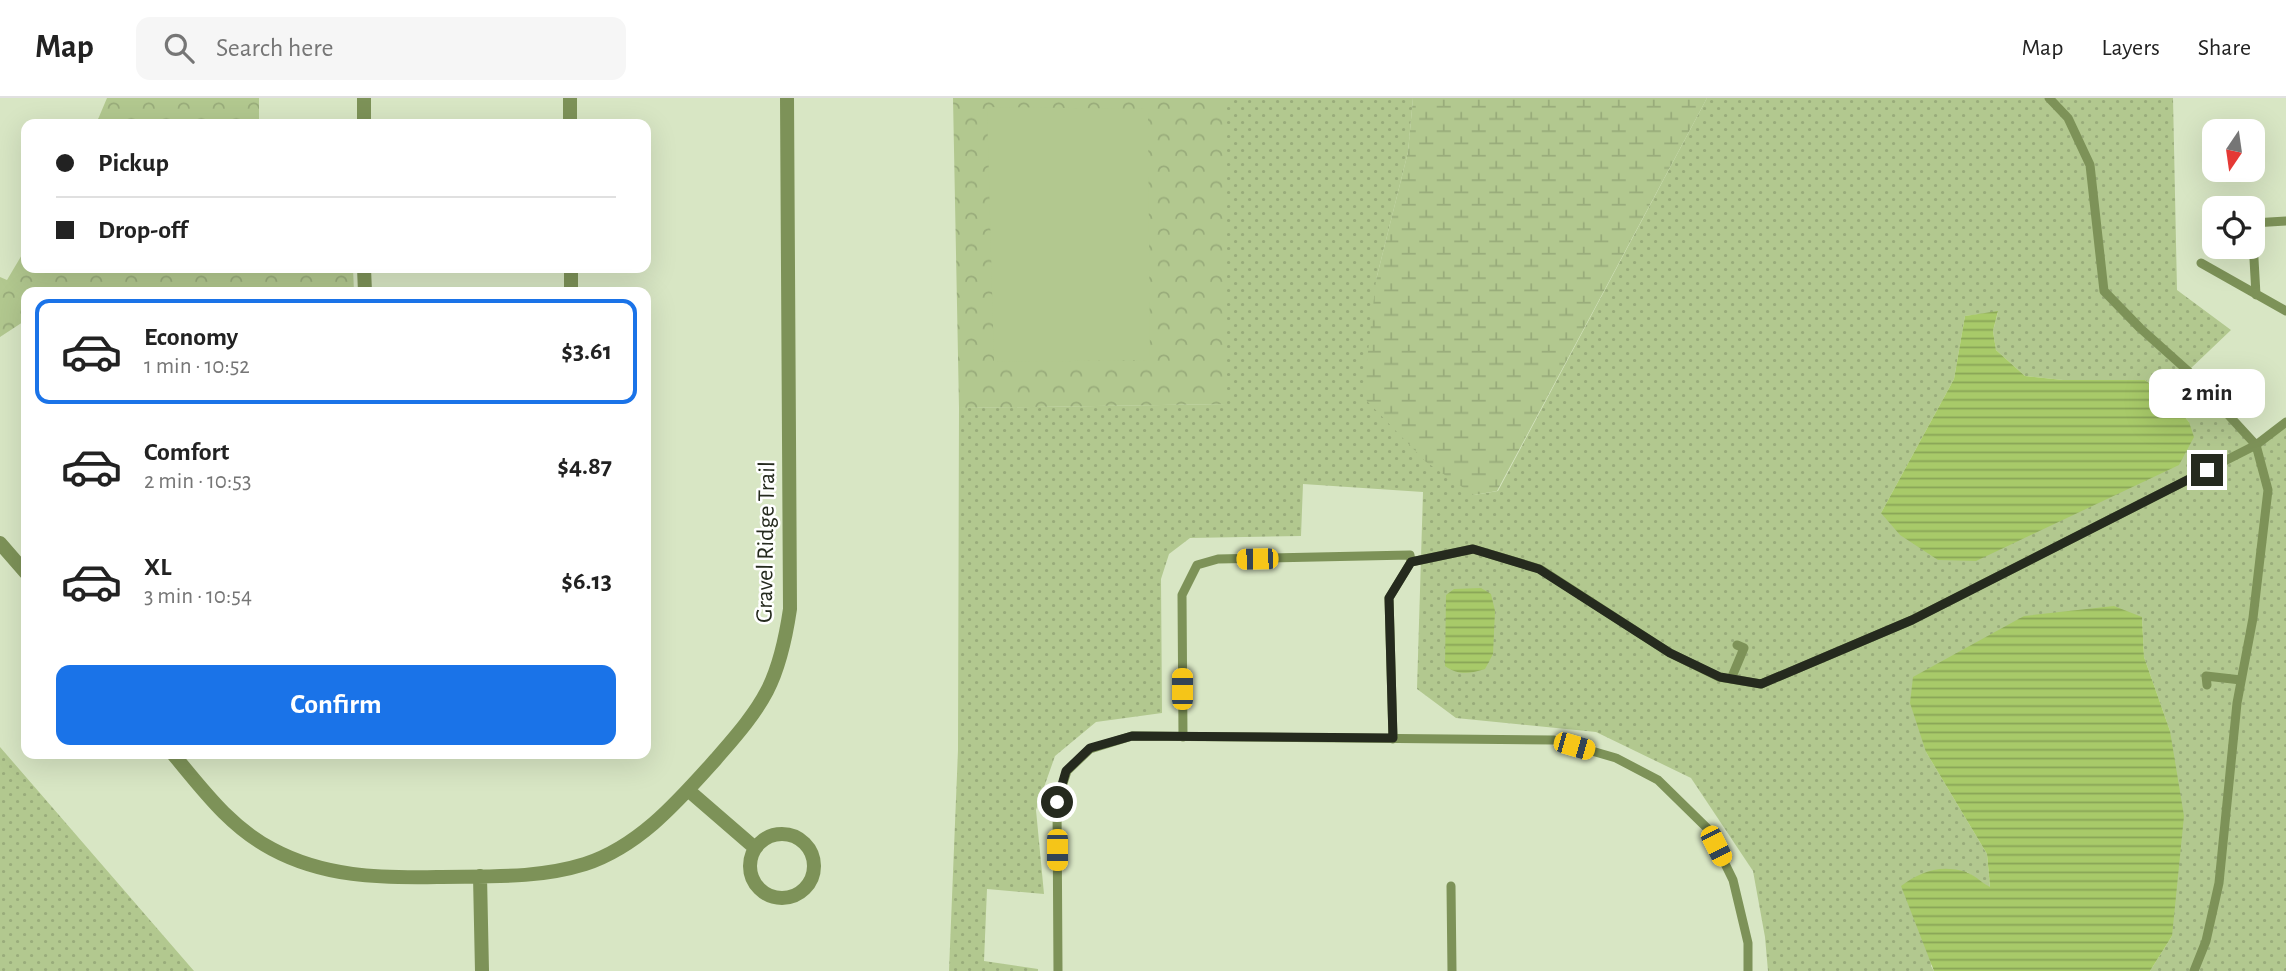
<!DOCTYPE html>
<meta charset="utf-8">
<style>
body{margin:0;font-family:"Alegreya Sans",sans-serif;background:#f6f6f6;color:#222;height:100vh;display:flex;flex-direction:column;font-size:26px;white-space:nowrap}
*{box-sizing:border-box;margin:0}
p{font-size:23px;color:#767676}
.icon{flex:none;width:38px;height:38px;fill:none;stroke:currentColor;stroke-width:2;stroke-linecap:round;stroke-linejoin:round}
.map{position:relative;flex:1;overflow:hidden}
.details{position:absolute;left:21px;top:189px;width:630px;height:472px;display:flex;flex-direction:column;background:#fff;border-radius:14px;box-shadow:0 7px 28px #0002}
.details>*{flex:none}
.guide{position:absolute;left:21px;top:21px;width:630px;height:154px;border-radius:14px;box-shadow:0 7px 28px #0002;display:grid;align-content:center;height:154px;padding:0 35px;background:#fff}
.needle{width:46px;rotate:193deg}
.tools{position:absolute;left:2202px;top:21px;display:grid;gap:14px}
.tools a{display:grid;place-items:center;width:63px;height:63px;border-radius:14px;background:#fff;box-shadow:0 7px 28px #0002;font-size:35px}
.end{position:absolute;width:32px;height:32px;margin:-16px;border:9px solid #252a1e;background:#fff;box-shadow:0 0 0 4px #fff}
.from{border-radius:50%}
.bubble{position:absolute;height:49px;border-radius:14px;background:#fff;box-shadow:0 7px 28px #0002;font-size:23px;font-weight:600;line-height:49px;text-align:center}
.car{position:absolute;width:21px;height:42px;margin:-21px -10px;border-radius:9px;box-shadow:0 0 5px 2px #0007;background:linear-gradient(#f5c518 24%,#345 0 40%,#f5c518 0 76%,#345 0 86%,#f5c518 0)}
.guide b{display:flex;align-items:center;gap:24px;height:66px;font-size:26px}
.guide b+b{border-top:2px solid #e0e0e0}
.guide i{width:18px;height:18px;background:#222}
ul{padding:12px 0 0;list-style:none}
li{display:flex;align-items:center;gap:21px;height:105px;margin:0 14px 10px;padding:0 21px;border:4px solid transparent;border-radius:14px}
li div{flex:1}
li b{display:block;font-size:26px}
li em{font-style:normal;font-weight:600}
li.on{border-color:#1a73e8}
li>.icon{width:63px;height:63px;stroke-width:1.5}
.action{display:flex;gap:14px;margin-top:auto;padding:14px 35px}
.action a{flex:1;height:80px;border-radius:14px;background:#1a73e8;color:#fff;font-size:28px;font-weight:600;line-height:80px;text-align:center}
header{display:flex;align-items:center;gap:42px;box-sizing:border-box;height:98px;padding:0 35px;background:#fff;border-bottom:2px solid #e0e0e0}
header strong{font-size:33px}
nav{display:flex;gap:38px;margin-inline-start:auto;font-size:24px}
.search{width:490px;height:63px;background:#f6f6f6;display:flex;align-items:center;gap:18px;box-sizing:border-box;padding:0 24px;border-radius:14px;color:#767676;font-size:26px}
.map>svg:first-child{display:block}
.grass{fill:url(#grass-dots);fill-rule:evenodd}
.wetland{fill:url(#wetland-marsh)}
.park{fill:url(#park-crowns)}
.pitch{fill:#b2c88f}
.water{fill:url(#water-rules)}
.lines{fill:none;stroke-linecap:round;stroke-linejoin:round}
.service{stroke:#7d9258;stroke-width:9}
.minor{stroke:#7d9258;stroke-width:14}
.route{stroke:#252a1e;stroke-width:9}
.labels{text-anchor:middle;stroke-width:5;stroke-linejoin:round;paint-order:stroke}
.street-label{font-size:24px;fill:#252a1e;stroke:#fff}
</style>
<header>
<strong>Map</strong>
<div class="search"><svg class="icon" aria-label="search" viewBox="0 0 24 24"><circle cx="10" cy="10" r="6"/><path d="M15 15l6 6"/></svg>Search here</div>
<nav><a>Map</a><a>Layers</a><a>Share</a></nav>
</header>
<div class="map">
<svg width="2286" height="873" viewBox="0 0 2286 873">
<defs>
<pattern id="grass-dots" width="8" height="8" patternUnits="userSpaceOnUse" patternTransform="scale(1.75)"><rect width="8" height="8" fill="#b2c88f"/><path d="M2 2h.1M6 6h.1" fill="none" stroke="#99ac7b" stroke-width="1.8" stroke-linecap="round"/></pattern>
<pattern id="wetland-marsh" width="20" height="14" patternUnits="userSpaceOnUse" patternTransform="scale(1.75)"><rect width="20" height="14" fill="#b2c88f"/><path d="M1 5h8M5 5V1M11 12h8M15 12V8" fill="none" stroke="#99ac7b"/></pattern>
<pattern id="park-crowns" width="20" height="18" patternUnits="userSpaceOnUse" patternTransform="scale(1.75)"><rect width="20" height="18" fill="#b2c88f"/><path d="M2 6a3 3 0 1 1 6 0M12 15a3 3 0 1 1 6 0" fill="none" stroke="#99ac7b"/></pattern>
<pattern id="water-rules" width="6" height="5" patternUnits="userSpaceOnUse" patternTransform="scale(1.75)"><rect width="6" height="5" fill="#a8ca69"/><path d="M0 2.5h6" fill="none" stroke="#89a456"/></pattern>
</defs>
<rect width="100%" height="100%" fill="#d8e6c4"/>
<!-- grass -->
<path class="grass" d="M1226,0H1413L1408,54L1376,182L1474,397L1498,393L1707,0H2173L2177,192L2231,232L2188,273L2256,347L2286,324V873H2150L2172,838L2170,633L2144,559L2142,519L1926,654L1987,756L1990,790L1967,774L1931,868L1934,873H1768L1765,839L1753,773L1691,680L1596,634L1456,620L1417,591L1423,394L1303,386L1301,438L1190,440L1169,456L1161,481L1162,615L1096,624L1055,658L1036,712L1044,796L987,791L984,863L1038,871V873H949L958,652L959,310L1226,306ZM1998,214L1993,233L1996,252L2025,278L2063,282H2145L2169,300L2189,324L1881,415L1954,281L1965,218Z
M0,649L194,873H0Z"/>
<!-- wetland -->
<path class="wetland" d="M1413,0H1707L1497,393L1474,397L1426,364L1363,299L1376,182L1408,54Z"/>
<!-- park -->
<path class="park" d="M107,0H259V26H96Z
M953,0H1226V306L959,310Z
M26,150V170H353L354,194H153L102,192L81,194H26V222L0,239V179L7,182Z"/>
<!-- pitch -->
<path class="pitch" d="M987,9L1148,11L1150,262L994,264Z"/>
<!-- water -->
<path class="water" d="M1998,213L1993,233L1996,252L2025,278L2063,282H2145L2169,300L2189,324L2194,339L2179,367L1976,463L1938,462L1900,437L1881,415L1954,281L1965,218Z
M1481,490L1491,496L1495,513L1493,556L1485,571C1470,576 1457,577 1445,568L1446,497L1454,491Z
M2114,508L2142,519L2144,559L2170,633L2184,718L2172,838L2150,873H1934L1901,788C1921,773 1941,766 1966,774C1975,777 1983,786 1990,789L1987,756L1926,654L1910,605L1913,579L2024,518Z"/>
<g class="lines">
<!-- service -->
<path class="service" d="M2252,125L2256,197
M2253,125L2286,123
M2201,165L2286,213
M1731,581L1744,550L1737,547
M2207,587L2206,578L2241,582
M1183,639L1182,497L1197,467L1218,461L1410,457L1411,464
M1393,641L1389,500L1411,464L1473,451L1540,471L1670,555L1719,579L1761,586L1912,522L2256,347L2188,273L2140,230L2104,193L2090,67L2068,20L2049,0
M1451,788L1452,873
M1058,873L1057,704L1067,673L1090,651L1132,638L1554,642L1616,660L1658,682L1708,731L1733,782L1748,845V873
M2194,873L2206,843L2219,785L2237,605L2253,520L2268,392L2256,347L2286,324"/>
<!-- minor -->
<path class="minor" d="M364,0V26
M570,0V26
M364,170L365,194
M571,170V194
M0,445L26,475
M173,656C203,692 230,729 272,751C324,779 379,780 437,779C487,778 537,781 585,766C640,748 679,702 716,661C734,640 754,618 767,593C780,568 786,538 790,511L787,0
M688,692L755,750
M750 768a32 32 0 1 1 64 0a32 32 0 1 1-64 0Z
M480,778L482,873"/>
</g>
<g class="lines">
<!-- route -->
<path class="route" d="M1057,704L1066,673L1090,650L1132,638L1393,640L1389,500L1411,464L1473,451L1539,471L1670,555L1720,579L1761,586L1912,522L2207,372"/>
</g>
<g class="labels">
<!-- street labels -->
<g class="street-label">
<text transform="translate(765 444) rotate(-89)" y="8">Gravel Ridge Trail</text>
</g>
</g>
</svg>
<div class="tools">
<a><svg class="needle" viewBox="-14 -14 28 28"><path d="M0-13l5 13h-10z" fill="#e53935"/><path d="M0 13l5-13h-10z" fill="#767676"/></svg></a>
<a><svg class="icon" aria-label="locate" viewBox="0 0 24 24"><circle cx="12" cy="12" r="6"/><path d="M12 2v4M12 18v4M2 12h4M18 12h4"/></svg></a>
</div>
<i class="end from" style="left:1057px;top:704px"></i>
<i class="end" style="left:2207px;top:372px"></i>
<div class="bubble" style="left:2149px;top:271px;width:116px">2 min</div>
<i class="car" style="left:1257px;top:461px;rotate:269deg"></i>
<i class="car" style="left:1182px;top:591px;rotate:0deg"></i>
<i class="car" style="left:1574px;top:648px;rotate:106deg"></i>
<i class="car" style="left:1716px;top:748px;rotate:153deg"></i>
<i class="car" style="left:1057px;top:752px;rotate:180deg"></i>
<div class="guide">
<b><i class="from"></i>Pickup</b>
<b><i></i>Drop-off</b>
</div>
<section class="details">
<ul>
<li class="on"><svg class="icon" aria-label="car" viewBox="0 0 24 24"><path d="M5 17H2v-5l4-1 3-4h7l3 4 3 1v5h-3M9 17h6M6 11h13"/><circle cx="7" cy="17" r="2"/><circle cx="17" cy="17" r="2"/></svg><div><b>Economy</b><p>1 min · 10:52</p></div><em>$3.61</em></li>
<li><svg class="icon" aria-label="car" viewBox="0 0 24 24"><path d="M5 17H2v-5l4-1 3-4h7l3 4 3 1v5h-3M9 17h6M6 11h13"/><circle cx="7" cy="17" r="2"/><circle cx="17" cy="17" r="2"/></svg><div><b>Comfort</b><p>2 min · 10:53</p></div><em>$4.87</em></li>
<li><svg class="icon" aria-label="car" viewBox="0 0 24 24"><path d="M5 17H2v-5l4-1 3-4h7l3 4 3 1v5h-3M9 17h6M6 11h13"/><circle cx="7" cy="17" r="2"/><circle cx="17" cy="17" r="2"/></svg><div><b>XL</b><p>3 min · 10:54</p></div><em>$6.13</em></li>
</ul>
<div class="action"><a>Confirm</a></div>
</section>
</div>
